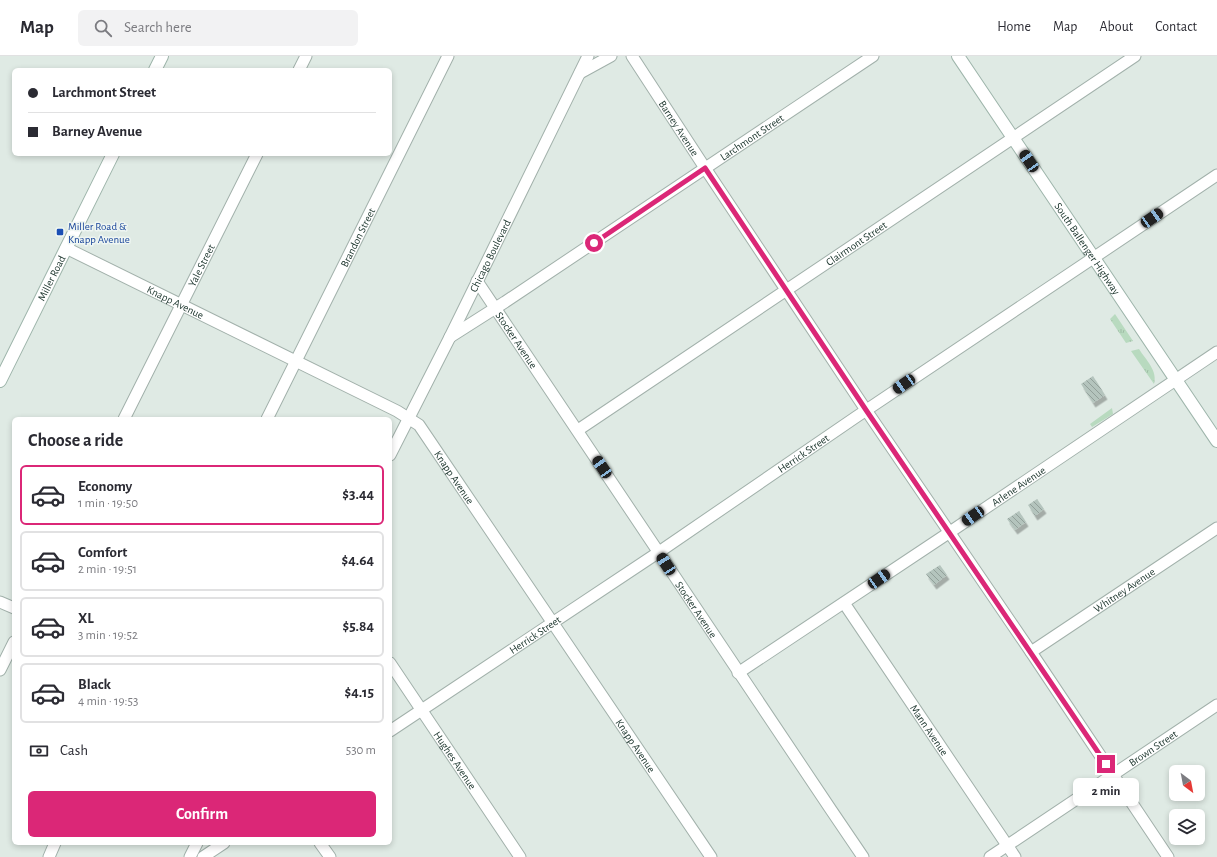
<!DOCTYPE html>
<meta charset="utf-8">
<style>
body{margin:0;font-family:"Alegreya Sans",sans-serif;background:#f2f2f3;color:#2b2b33;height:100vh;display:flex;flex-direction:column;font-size:15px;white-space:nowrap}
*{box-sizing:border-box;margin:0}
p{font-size:13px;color:#7c7c81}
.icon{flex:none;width:22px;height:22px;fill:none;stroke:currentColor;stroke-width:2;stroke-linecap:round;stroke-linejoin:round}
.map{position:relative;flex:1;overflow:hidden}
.details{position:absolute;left:12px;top:361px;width:380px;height:428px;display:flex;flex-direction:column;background:#fff;border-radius:6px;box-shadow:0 2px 6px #0003}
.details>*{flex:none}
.guide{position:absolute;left:12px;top:12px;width:380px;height:88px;border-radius:6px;box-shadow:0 2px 6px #0003;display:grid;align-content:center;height:88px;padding:0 16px;background:#fff}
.needle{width:26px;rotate:148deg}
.controls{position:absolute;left:1169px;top:709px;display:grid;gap:8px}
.controls a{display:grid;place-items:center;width:36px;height:36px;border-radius:6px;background:#fff;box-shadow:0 2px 6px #0003;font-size:20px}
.end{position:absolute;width:18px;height:18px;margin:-9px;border:5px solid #db2777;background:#fff;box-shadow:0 0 0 2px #fff}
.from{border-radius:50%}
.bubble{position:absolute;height:28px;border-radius:6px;background:#fff;box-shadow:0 2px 6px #0003;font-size:13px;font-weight:700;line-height:28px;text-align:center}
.car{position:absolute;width:12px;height:24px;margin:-12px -6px;border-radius:5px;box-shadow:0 0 3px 1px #0007;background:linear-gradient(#222 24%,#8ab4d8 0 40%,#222 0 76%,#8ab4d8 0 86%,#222 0)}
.guide b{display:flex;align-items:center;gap:14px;height:38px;font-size:15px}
.guide b+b{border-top:1px solid #e1e1e2}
.guide i{width:10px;height:10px;background:#2b2b33}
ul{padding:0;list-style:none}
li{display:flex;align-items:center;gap:12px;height:60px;margin:0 8px 6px;padding:0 8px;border:2px solid #e1e1e2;border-radius:6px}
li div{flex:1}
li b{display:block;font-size:15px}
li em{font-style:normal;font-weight:700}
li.active{border-color:#db2777}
li>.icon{width:36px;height:36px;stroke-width:1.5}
h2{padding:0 16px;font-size:18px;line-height:48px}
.pay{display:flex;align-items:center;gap:10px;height:44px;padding:0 16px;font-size:15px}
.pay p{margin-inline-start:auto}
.action{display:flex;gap:8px;margin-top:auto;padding:8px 16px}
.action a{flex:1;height:46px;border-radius:6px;background:#db2777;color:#fff;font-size:16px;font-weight:700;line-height:46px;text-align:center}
header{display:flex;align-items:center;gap:24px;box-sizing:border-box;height:56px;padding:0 20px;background:#fff;border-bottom:1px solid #e1e1e2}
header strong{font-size:19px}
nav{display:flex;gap:22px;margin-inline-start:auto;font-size:14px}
.search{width:280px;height:36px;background:#f2f2f3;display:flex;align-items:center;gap:10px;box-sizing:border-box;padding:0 14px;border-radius:6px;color:#7c7c81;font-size:15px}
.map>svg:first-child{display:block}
.grass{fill:url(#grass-tufts)}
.building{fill:url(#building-back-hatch);filter:url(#shadow)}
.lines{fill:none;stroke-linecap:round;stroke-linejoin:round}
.street-casing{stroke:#a2b1ab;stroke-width:13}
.secondary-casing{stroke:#9eb5ab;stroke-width:14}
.street{stroke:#fff;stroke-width:11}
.secondary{stroke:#fff;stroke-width:12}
.route{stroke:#db2777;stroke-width:5}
.transit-dot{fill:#1a4fb4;stroke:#eff6f2;stroke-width:1.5}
.labels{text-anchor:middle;stroke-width:3;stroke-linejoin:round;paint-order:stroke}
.street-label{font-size:11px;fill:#203931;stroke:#eff6f2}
.transit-label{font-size:11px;fill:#164399;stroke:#eff6f2;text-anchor:start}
</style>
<header>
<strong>Map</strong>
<div class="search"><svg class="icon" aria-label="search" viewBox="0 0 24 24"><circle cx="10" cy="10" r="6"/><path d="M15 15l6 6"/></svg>Search here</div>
<nav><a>Home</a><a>Map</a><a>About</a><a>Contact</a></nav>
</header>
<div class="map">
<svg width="1217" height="801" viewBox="0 0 1217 801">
<defs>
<pattern id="grass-tufts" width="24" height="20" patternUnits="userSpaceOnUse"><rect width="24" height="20" fill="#b8dabf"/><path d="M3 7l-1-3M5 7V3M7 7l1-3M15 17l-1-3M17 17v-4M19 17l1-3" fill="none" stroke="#9ebca5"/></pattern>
<pattern id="building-back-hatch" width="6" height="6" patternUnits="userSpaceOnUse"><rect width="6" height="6" fill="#b4c4bd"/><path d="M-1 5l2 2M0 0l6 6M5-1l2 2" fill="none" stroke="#92a09a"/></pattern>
<filter id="shadow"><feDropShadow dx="2.5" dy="4.5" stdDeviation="0" flood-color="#0004"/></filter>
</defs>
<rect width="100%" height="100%" fill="#dfeae4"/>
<!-- grass -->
<path class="grass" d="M1115,258L1133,285L1126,287L1110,263Z
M1139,293C1146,304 1158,315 1154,328L1131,295Z
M1112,352L1113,358L1092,371L1090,368Z"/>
<!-- building -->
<path class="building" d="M1093,320L1105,339L1093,347L1081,328Z
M1037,443L1044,453L1035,460L1028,449Z
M1019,455L1026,466L1015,474L1007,463Z
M940,509L947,519L934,529L926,518Z"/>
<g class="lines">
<!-- street casing -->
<g class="street-casing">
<g id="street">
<path id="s1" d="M632,0L705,112L866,354L1031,596L1168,801"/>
<path d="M299,14L306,0"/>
<path d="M580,17L611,0"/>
<path id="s2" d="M66,192L397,355L419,369L711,801"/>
<path id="s3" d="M477,225C606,417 733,610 863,801"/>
<path id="s4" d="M450,281L505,246L873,0"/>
<path id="s5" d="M124,363L257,98"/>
<path id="s6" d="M267,363L448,0"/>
<path id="s7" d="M578,374L1135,0"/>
<path id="s8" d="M390,399L450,281L588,0"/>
<path d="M0,546L14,552"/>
<path id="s9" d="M844,547L1015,801"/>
<path id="s10" d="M1031,596L1217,472"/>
<path id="s11" d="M390,607L520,801"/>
<path d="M0,614L14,586"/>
<path id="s12" d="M738,617L950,476L1217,296"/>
<path id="s13" d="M390,675L659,496L856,361L1217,119"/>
<path d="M320,787L330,801"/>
<path d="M49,801L55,787"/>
<path d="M190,801L197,787"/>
<path d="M203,801L224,787"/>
<path id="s14" d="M990,801L1217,649"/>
</g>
</g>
<!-- secondary casing -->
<g class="secondary-casing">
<g id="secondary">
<path id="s15" d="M958,0L1217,385"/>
<path d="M155,14L162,0"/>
<path id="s16" d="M0,325L113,98"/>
</g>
</g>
<!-- street -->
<use href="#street" class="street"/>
<!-- secondary -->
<use href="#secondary" class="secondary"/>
</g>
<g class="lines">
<!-- route -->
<path class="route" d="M594,187L705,112L866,354L1022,584L1106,708"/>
</g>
<!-- markers -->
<rect class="transit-dot" x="56" y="172" width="8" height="8" rx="2"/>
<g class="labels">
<!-- street labels -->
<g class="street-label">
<text dy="4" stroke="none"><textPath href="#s1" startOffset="86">Barney Avenue</textPath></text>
<text dy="4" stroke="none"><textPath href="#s4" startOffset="362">Larchmont Street</textPath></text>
<text dy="4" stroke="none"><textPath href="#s6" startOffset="203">Brandon Street</textPath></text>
<text dy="4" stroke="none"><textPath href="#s7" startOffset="335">Clairmont Street</textPath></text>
<text dy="4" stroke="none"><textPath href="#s15" startOffset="232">South Ballenger Highway</textPath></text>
<text dy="4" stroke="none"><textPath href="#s8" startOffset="223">Chicago Boulevard</textPath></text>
<text dy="4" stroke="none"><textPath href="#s5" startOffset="172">Yale Street</textPath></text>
<text dy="4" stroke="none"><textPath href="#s16" startOffset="115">Miller Road</textPath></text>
<text dy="4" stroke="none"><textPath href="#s2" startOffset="122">Knapp Avenue</textPath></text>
<text dy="4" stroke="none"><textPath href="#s3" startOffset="71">Stocker Avenue</textPath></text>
<text dy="4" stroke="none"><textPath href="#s13" startOffset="498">Herrick Street</textPath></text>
<text dy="4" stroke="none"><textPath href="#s2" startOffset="458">Knapp Avenue</textPath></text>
<text dy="4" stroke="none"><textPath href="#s12" startOffset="337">Arlene Avenue</textPath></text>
<text dy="4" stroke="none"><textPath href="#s10" startOffset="112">Whitney Avenue</textPath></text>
<text dy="4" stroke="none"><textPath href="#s3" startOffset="395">Stocker Avenue</textPath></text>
<text dy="4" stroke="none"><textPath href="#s13" startOffset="174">Herrick Street</textPath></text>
<text dy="4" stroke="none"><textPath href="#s9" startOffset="153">Mann Avenue</textPath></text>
<text dy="4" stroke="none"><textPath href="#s2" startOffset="782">Knapp Avenue</textPath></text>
<text dy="4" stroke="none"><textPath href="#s14" startOffset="196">Brown Street</textPath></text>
<text dy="4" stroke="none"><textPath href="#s11" startOffset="117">Hughes Avenue</textPath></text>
</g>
<!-- transit labels -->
<g class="transit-label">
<text x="68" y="174">Miller Road &amp;<tspan x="68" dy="13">Knapp Avenue</tspan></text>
</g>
</g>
</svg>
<div class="controls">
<a><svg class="needle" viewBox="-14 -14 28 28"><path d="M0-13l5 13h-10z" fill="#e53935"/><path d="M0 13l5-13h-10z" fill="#7c7c81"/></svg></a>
<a><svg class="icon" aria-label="layers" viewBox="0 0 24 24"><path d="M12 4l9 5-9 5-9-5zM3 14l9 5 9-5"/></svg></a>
</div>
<i class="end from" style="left:594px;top:187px"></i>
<i class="end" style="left:1106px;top:708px"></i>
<div class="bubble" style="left:1073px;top:722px;width:66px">2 min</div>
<i class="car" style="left:1029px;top:105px;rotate:326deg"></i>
<i class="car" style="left:1152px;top:162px;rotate:56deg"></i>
<i class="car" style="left:904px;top:328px;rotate:236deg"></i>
<i class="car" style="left:602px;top:411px;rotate:326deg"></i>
<i class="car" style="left:973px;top:460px;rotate:236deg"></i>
<i class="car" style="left:666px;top:508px;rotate:327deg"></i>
<i class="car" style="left:879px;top:523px;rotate:56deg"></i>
<div class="guide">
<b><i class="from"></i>Larchmont Street</b>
<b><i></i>Barney Avenue</b>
</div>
<section class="details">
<h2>Choose a ride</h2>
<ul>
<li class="active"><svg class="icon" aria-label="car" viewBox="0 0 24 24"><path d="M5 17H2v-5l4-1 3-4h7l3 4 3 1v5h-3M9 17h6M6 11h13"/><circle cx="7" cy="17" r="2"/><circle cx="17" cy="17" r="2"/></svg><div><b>Economy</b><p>1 min · 19:50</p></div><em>$3.44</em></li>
<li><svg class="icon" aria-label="car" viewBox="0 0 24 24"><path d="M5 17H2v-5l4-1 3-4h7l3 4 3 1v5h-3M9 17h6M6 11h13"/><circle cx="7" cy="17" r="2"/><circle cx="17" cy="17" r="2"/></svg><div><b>Comfort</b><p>2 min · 19:51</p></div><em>$4.64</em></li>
<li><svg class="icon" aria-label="car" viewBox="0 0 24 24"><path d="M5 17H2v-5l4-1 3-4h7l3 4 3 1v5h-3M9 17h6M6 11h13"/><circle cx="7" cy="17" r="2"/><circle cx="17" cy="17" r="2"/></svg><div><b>XL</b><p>3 min · 19:52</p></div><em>$5.84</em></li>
<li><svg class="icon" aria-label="car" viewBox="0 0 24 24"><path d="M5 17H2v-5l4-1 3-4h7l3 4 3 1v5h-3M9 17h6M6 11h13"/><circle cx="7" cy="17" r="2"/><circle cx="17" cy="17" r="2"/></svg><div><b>Black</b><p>4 min · 19:53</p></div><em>$4.15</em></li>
</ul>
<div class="pay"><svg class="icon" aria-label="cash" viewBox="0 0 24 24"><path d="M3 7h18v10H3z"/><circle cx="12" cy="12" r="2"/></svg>Cash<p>530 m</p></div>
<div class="action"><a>Confirm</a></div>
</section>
</div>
